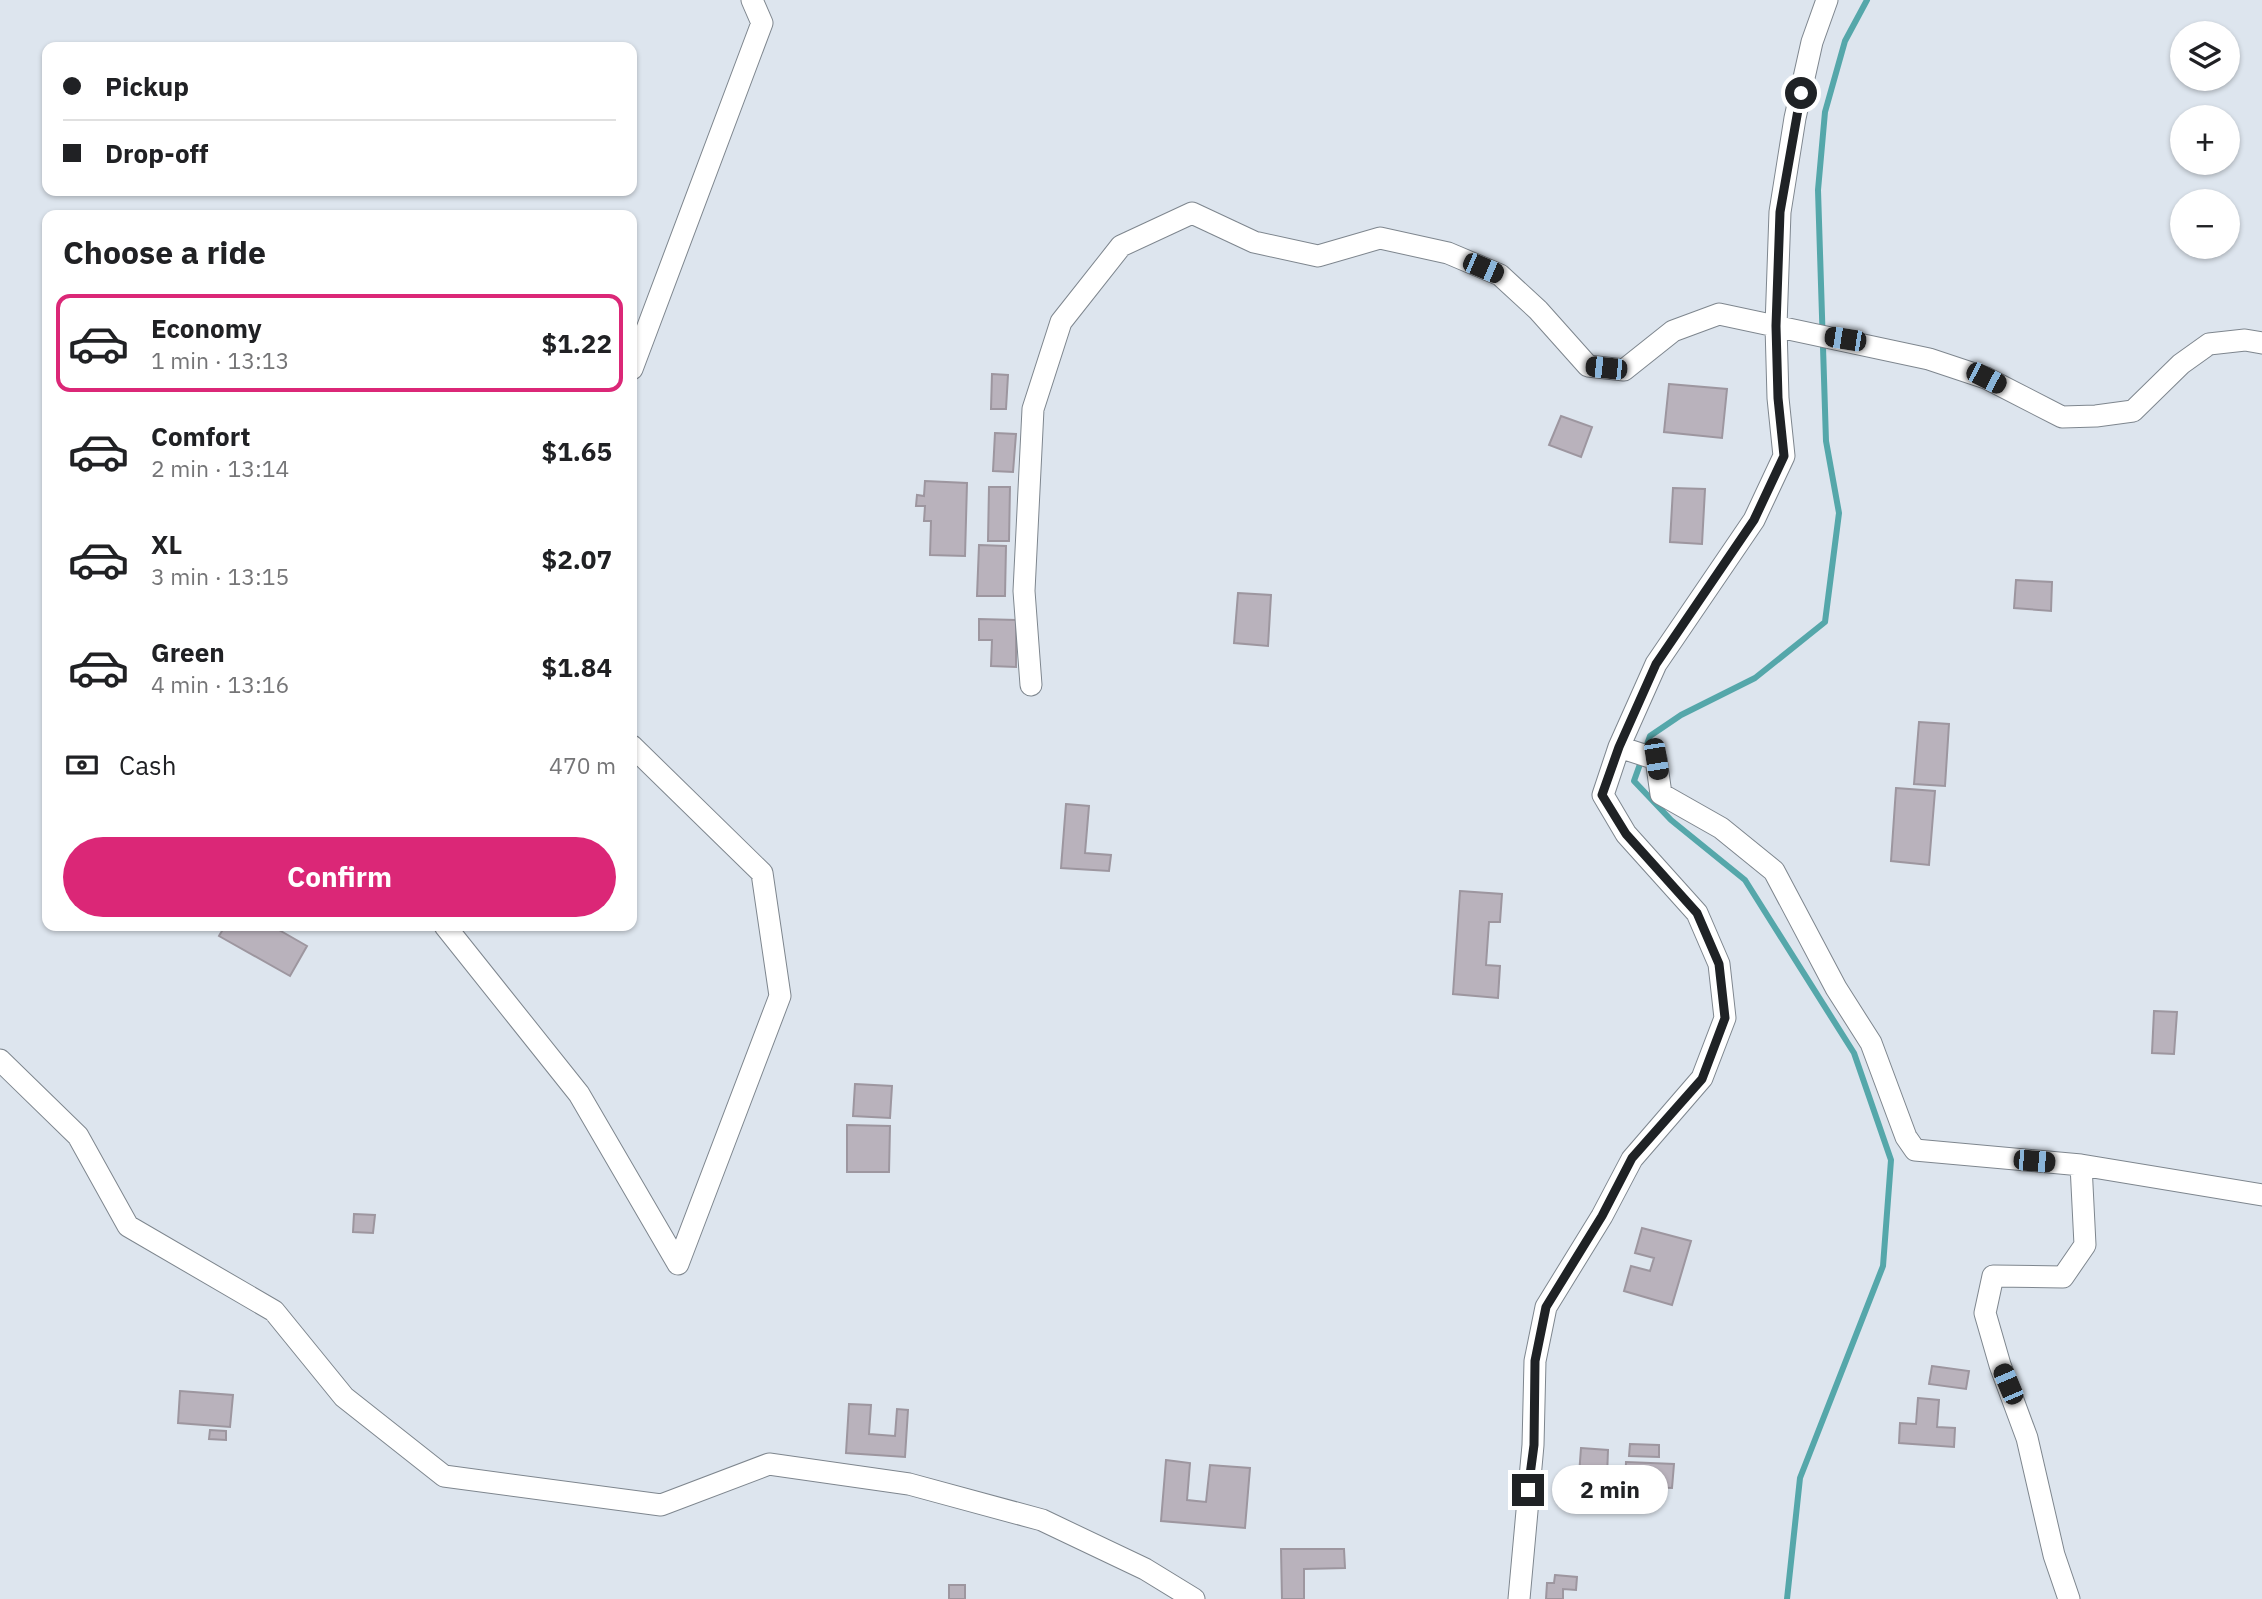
<!DOCTYPE html>
<meta charset="utf-8">
<style>
body{margin:0;font-family:"IBM Plex Sans",sans-serif;background:#f6f6f6;color:#202124;height:100vh;display:flex;flex-direction:column;font-size:26px;white-space:nowrap}
*{box-sizing:border-box;margin:0}
p{font-size:23px;color:#757577}
.icon{flex:none;width:38px;height:38px;fill:none;stroke:currentColor;stroke-width:2;stroke-linecap:round;stroke-linejoin:round}
.map{position:relative;flex:1;overflow:hidden}
.drawer{position:absolute;left:42px;top:210px;width:595px;height:721px;display:flex;flex-direction:column;background:#fff;border-radius:14px;box-shadow:0 2px 5px #0004}
.drawer>*{flex:none}
.guide{position:absolute;left:42px;top:42px;width:595px;height:154px;border-radius:14px;box-shadow:0 2px 5px #0004;display:grid;align-content:center;height:154px;padding:0 21px;background:#fff}
.controls{position:absolute;left:2170px;top:21px;display:grid;gap:14px}
.controls a{display:grid;place-items:center;width:70px;height:70px;border-radius:50%;background:#fff;box-shadow:0 2px 5px #0004;font-size:35px}
.end{position:absolute;width:32px;height:32px;margin:-16px;border:9px solid #1f2225;background:#fff;box-shadow:0 0 0 4px #fff}
.from{border-radius:50%}
.bubble{position:absolute;height:49px;border-radius:24px;background:#fff;box-shadow:0 2px 5px #0004;font-size:23px;font-weight:700;line-height:49px;text-align:center}
.car{position:absolute;width:21px;height:42px;margin:-21px -10px;border-radius:9px;box-shadow:0 0 5px 2px #0007;background:linear-gradient(#222 24%,#8ab4d8 0 40%,#222 0 76%,#8ab4d8 0 86%,#222 0)}
.guide b{display:flex;align-items:center;gap:24px;height:66px;font-size:26px}
.guide b+b{border-top:2px solid #e0e0e0}
.guide i{width:18px;height:18px;background:#202124}
ul{padding:0;list-style:none}
li{display:flex;align-items:center;gap:21px;height:98px;margin:0 14px 10px;padding:0 7px;border:4px solid transparent;border-radius:14px}
li div{flex:1}
li b{display:block;font-size:26px}
li em{font-style:normal;font-weight:700}
li.on{border-color:#db2777}
li>.icon{width:63px;height:63px;stroke-width:1.5}
h2{padding:0 21px;font-size:32px;line-height:84px}
.pay{display:flex;align-items:center;gap:18px;height:77px;padding:0 21px;font-size:26px}
.pay p{margin-inline-start:auto}
.primary-button{display:flex;gap:14px;margin-top:auto;padding:14px 21px}
.primary-button a{flex:1;height:80px;border-radius:42px;background:#db2777;color:#fff;font-size:28px;font-weight:700;line-height:80px;text-align:center}
.map>svg:first-child{display:block}
.lines{fill:none;stroke-linecap:round;stroke-linejoin:round}
.stream{stroke:#55a7aa;stroke-width:6}
.building{fill:#b9b2bc;stroke:#9d969f;stroke-width:2}
.street-casing{stroke:#7e868e;stroke-width:23}
.street{stroke:#fff;stroke-width:21}
.route{stroke:#1f2225;stroke-width:9}
</style>
<div class="map">
<svg width="2262" height="1599" viewBox="0 0 2262 1599">
<rect width="100%" height="100%" fill="#dde5ee"/>
<g class="lines">
<!-- stream -->
<path class="stream" d="M1787,1599L1800,1478L1883,1266L1891,1160L1854,1053L1745,880L1671,820L1634,781L1650,736L1681,715L1755,678L1825,622L1839,513L1826,441L1818,190L1825,112L1845,41L1867,0"/>
</g>
<!-- building -->
<path class="building" d="M992,374L1008,375L1006,409H991Z
M1669,384L1727,389L1722,438L1664,432Z
M1561,416L1592,427L1581,457L1549,445Z
M995,433L1016,434L1013,472L993,471Z
M925,481L967,483L965,556L930,555L931,521H924L925,506H916L917,495L924,496Z
M989,487H1010L1009,541H988Z
M1673,488L1705,489L1702,544L1670,542Z
M979,545L1006,546L1005,596H977Z
M2016,580L2052,582L2051,611L2014,608Z
M1238,593L1271,595L1268,646L1234,643Z
M979,619L1016,620V667L991,666L992,640H979Z
M1919,722L1949,724L1945,786L1914,784Z
M1896,788L1935,791L1929,865L1891,861Z
M1066,804L1089,806L1085,853L1111,855L1109,871L1061,868Z
M1460,891L1502,894L1500,922H1489L1486,965L1500,966L1498,998L1453,994Z
M225,926H272L307,946L290,976L219,936Z
M2154,1011L2177,1012L2174,1054L2152,1053Z
M855,1084L892,1086L890,1118L853,1116Z
M847,1125L890,1126L889,1172H847Z
M354,1214L375,1215L373,1233L353,1232Z
M1642,1228L1691,1241L1672,1305L1624,1291L1631,1266L1650,1271L1654,1258L1635,1253Z
M1932,1366L1969,1371L1966,1389L1929,1384Z
M180,1391L233,1395L230,1427L178,1423Z
M1918,1398L1939,1400L1937,1427L1955,1428L1954,1447L1899,1443L1900,1423L1916,1424Z
M849,1404L871,1405L869,1434L895,1436L897,1409L908,1410L905,1457L846,1453Z
M210,1430L226,1431V1440L209,1439Z
M1630,1444L1659,1445V1457L1629,1456Z
M1581,1448L1608,1450L1607,1477L1579,1475Z
M1166,1460L1190,1463L1187,1500L1206,1502L1210,1465L1250,1468L1245,1528L1161,1521Z
M1626,1462L1674,1464L1672,1488L1625,1486Z
M1281,1549H1344L1345,1568L1304,1569V1599H1282Z
M1555,1575L1577,1577L1576,1590L1563,1589V1599H1546L1547,1583H1554Z
M949,1585H965V1599H949Z"/>
<g class="lines">
<!-- street casing -->
<g class="street-casing">
<path id="street" d="M632,369L762,23L752,0
M1031,685L1024,591L1033,409L1061,322L1121,246L1192,213L1254,242L1318,256L1380,238L1448,253L1500,275L1538,310L1588,366L1624,370L1673,331L1719,314L1929,359L1986,378L2062,417L2096,416L2133,411L2181,364L2209,344L2245,340L2262,343
M1619,747L1656,759L1661,794L1721,828L1774,871L1836,988L1871,1043L1906,1137L1915,1150L2081,1165L2262,1195
M445,926L579,1094L678,1264L780,996L762,873L632,746
M0,1060L78,1136L128,1226L274,1311L344,1397L444,1476L661,1505L769,1464L909,1484L1042,1520L1145,1569L1194,1599
M1519,1599L1533,1445L1535,1361L1546,1307L1602,1216L1632,1159L1702,1078L1725,1018L1719,964L1697,913L1626,834L1603,795L1619,747L1656,664L1754,520L1784,456L1778,398L1776,326L1780,212L1795,118L1812,42L1827,0
M2069,1599L2054,1555L2027,1438L2000,1365L1985,1313L1993,1276L2063,1277L2085,1245L2081,1165"/>
</g>
<!-- street -->
<use href="#street" class="street"/>
</g>
<g class="lines">
<!-- route -->
<path class="route" d="M1528,1490L1534,1445L1535,1361L1546,1307L1602,1216L1632,1158L1702,1079L1725,1018L1719,964L1697,913L1626,834L1602,795L1619,747L1656,664L1754,520L1784,456L1778,398L1776,326L1780,212L1801,93"/>
</g>
</svg>
<div class="controls">
<a><svg class="icon" aria-label="layers" viewBox="0 0 24 24"><path d="M12 4l9 5-9 5-9-5zM3 14l9 5 9-5"/></svg></a>
<a>+</a>
<a>−</a>
</div>
<i class="end from" style="left:1801px;top:93px"></i>
<i class="end" style="left:1528px;top:1490px"></i>
<div class="bubble" style="left:1552px;top:1465px;width:116px">2 min</div>
<i class="car" style="left:1483px;top:268px;rotate:113deg"></i>
<i class="car" style="left:1845px;top:339px;rotate:279deg"></i>
<i class="car" style="left:1606px;top:368px;rotate:276deg"></i>
<i class="car" style="left:1986px;top:378px;rotate:117deg"></i>
<i class="car" style="left:1656px;top:759px;rotate:171deg"></i>
<i class="car" style="left:2034px;top:1161px;rotate:95deg"></i>
<i class="car" style="left:2008px;top:1384px;rotate:337deg"></i>
<div class="guide">
<b><i class="from"></i>Pickup</b>
<b><i></i>Drop-off</b>
</div>
<section class="drawer">
<h2>Choose a ride</h2>
<ul>
<li class="on"><svg class="icon" aria-label="car" viewBox="0 0 24 24"><path d="M5 17H2v-5l4-1 3-4h7l3 4 3 1v5h-3M9 17h6M6 11h13"/><circle cx="7" cy="17" r="2"/><circle cx="17" cy="17" r="2"/></svg><div><b>Economy</b><p>1 min · 13:13</p></div><em>$1.22</em></li>
<li><svg class="icon" aria-label="car" viewBox="0 0 24 24"><path d="M5 17H2v-5l4-1 3-4h7l3 4 3 1v5h-3M9 17h6M6 11h13"/><circle cx="7" cy="17" r="2"/><circle cx="17" cy="17" r="2"/></svg><div><b>Comfort</b><p>2 min · 13:14</p></div><em>$1.65</em></li>
<li><svg class="icon" aria-label="car" viewBox="0 0 24 24"><path d="M5 17H2v-5l4-1 3-4h7l3 4 3 1v5h-3M9 17h6M6 11h13"/><circle cx="7" cy="17" r="2"/><circle cx="17" cy="17" r="2"/></svg><div><b>XL</b><p>3 min · 13:15</p></div><em>$2.07</em></li>
<li><svg class="icon" aria-label="car" viewBox="0 0 24 24"><path d="M5 17H2v-5l4-1 3-4h7l3 4 3 1v5h-3M9 17h6M6 11h13"/><circle cx="7" cy="17" r="2"/><circle cx="17" cy="17" r="2"/></svg><div><b>Green</b><p>4 min · 13:16</p></div><em>$1.84</em></li>
</ul>
<div class="pay"><svg class="icon" aria-label="cash" viewBox="0 0 24 24"><path d="M3 7h18v10H3z"/><circle cx="12" cy="12" r="2"/></svg>Cash<p>470 m</p></div>
<div class="primary-button"><a>Confirm</a></div>
</section>
</div>
